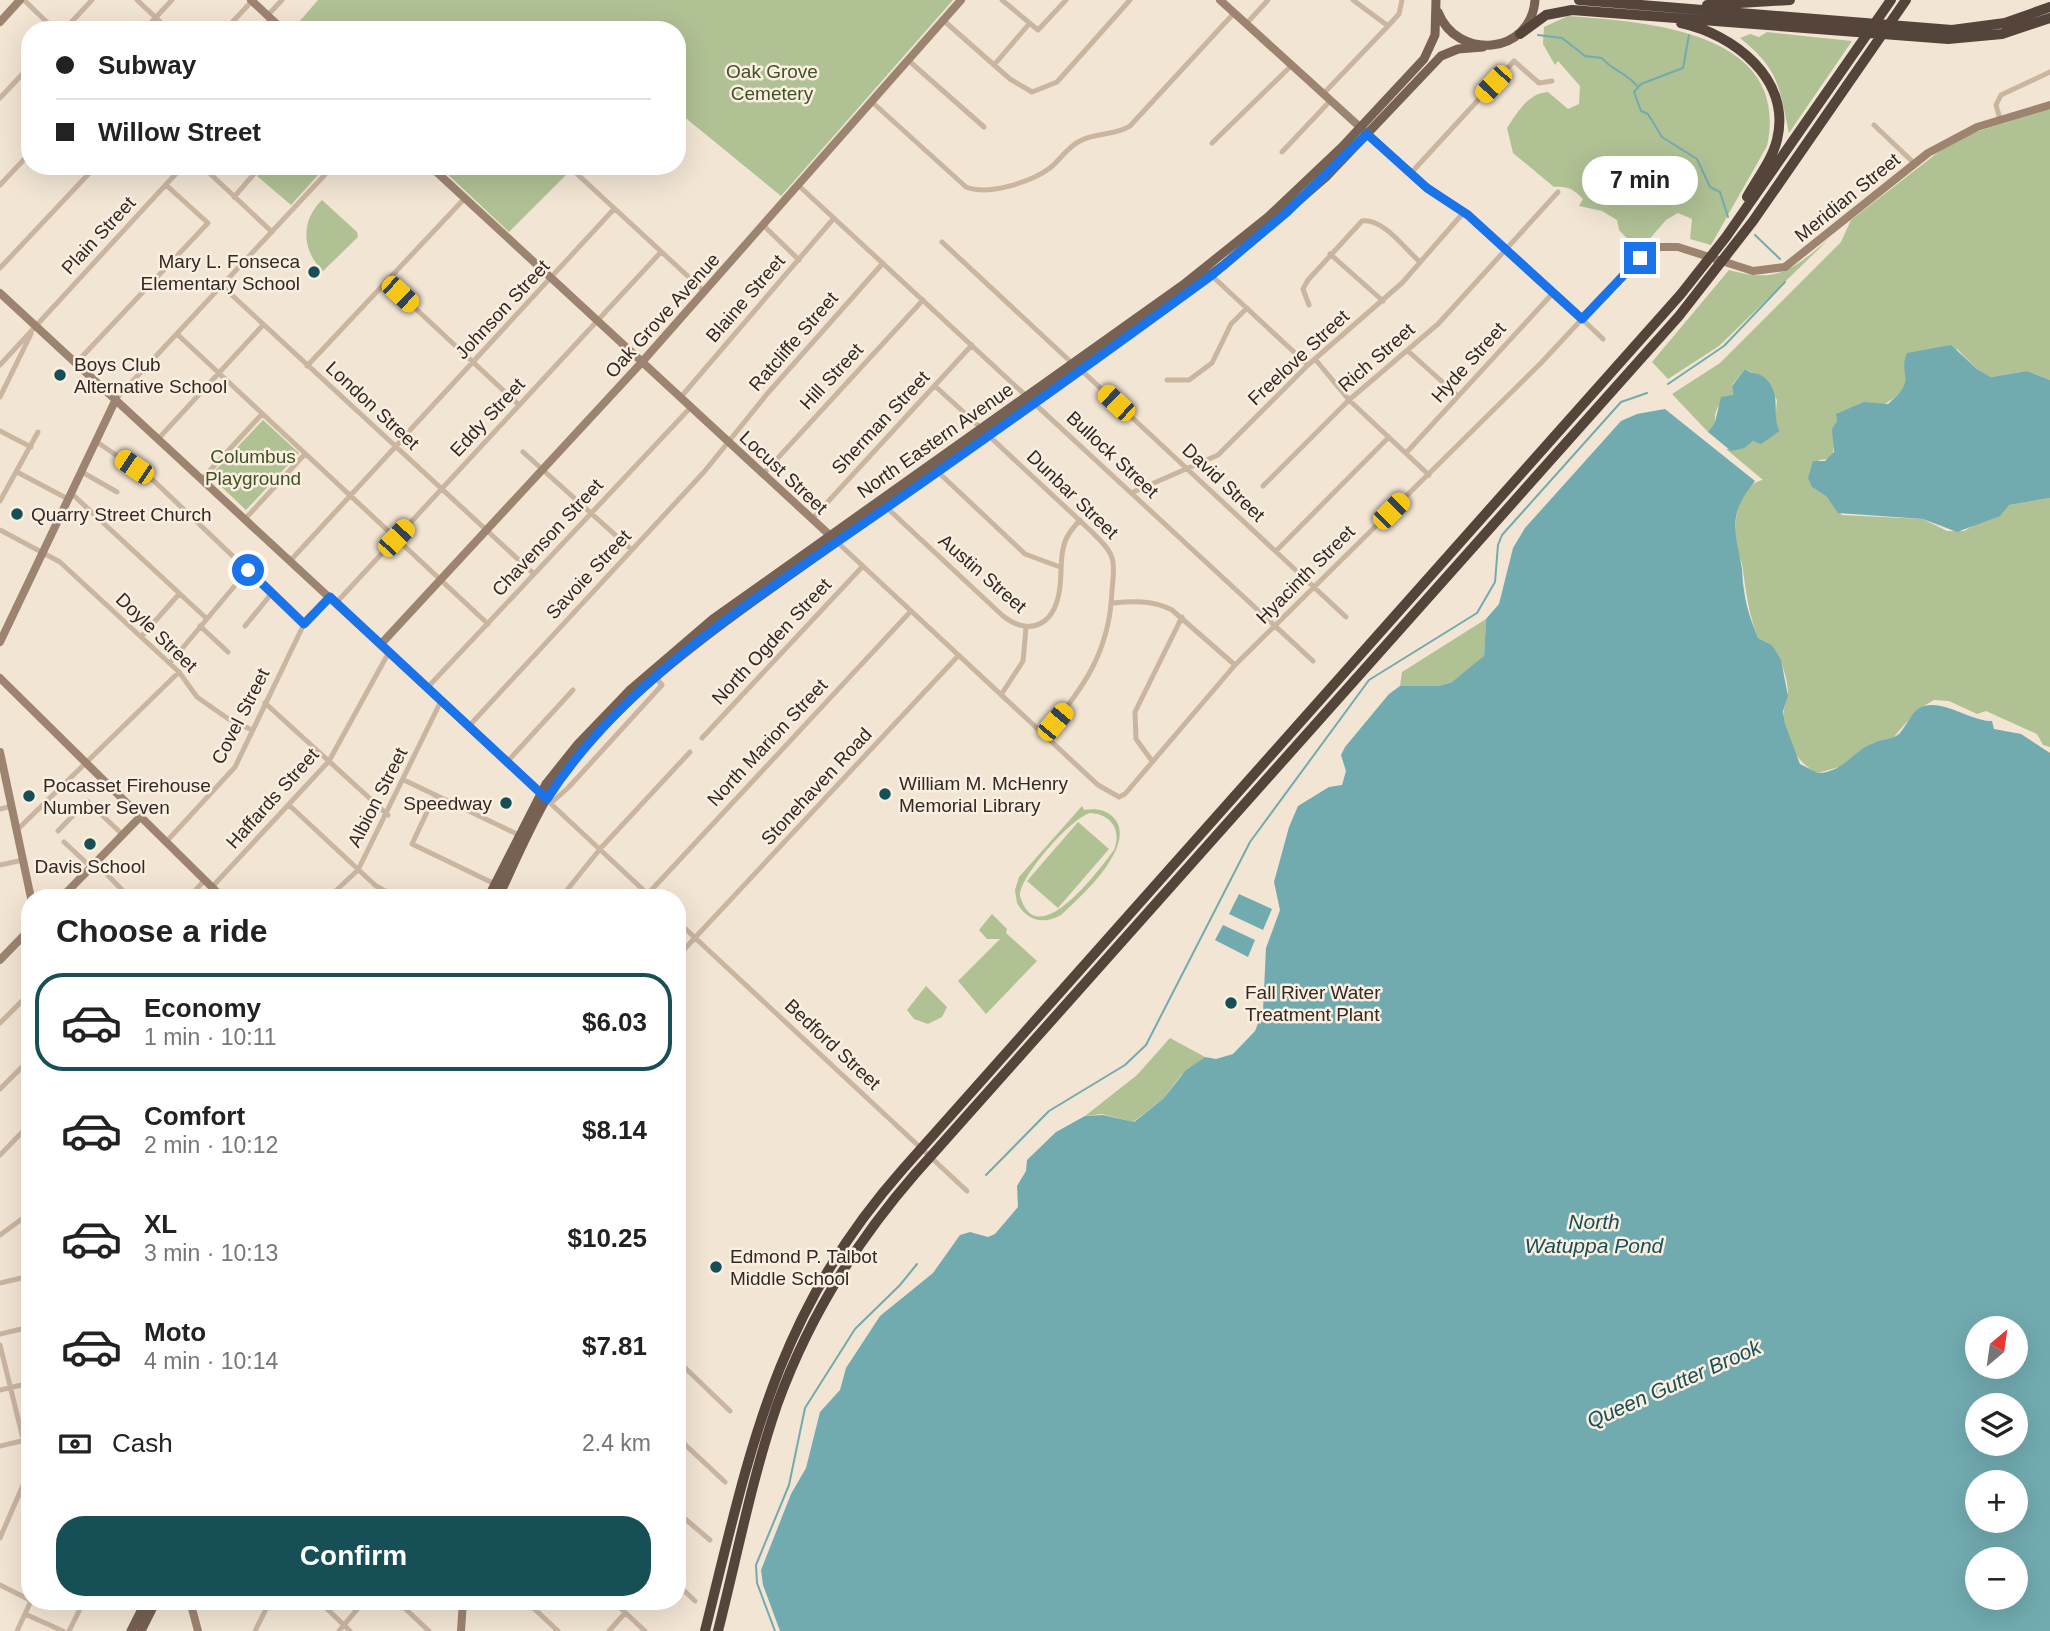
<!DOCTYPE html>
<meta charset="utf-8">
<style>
body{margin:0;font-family:Helvetica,sans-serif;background:#f2f2f2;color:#222;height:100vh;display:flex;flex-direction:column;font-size:26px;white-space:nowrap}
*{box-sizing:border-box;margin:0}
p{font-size:23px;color:#767676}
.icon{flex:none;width:38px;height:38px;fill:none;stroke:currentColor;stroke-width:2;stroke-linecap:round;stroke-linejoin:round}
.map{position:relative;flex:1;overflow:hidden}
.panel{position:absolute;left:21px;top:889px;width:665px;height:721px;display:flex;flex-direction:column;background:#fff;border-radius:28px;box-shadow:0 7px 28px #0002}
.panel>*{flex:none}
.top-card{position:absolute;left:21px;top:21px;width:665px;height:154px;border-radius:28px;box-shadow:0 7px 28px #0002;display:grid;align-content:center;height:154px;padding:0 35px;background:#fff}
.needle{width:46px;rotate:29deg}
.controls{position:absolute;left:1965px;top:1316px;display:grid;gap:14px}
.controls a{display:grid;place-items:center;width:63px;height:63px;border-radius:50%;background:#fff;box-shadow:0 7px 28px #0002;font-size:35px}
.end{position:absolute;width:32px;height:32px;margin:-16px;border:9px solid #1a73e8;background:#fff;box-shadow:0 0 0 4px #fff}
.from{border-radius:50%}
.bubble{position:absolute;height:49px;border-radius:24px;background:#fff;box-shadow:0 7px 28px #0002;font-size:23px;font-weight:700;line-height:49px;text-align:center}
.car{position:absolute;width:21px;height:42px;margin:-21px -10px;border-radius:9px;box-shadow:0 0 5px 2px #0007;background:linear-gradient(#f5c518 24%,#345 0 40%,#f5c518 0 76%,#345 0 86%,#f5c518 0)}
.top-card b{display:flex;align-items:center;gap:24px;height:66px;font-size:26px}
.top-card b+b{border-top:2px solid #e0e0e0}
.top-card i{width:18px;height:18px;background:#222}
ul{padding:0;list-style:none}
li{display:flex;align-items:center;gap:21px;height:98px;margin:0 14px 10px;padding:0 21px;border:4px solid transparent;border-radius:28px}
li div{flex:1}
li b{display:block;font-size:26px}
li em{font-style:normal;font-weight:700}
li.current{border-color:#174f57}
li>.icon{width:63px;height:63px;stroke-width:1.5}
h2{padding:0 35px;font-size:32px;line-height:84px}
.pay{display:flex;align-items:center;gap:18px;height:77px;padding:0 35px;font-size:26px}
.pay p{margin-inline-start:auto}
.button{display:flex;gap:14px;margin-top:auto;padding:14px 35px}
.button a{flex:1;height:80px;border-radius:28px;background:#174f57;color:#fff;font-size:28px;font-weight:700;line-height:80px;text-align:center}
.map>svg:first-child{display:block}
.green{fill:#b0c194;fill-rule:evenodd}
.water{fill:#71abb0;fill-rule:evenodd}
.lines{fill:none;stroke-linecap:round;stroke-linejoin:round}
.stream{stroke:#71abb0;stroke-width:2}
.street{stroke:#cab5a0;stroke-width:5}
.secondary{stroke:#9d8471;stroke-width:8}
.primary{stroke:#766153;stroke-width:9}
.highway{stroke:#55443a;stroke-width:10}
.route{stroke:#1a73e8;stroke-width:9}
.poi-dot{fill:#174f57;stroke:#faefe0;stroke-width:2.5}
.labels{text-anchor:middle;stroke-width:5;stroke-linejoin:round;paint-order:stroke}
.park-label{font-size:19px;fill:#405326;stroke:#faefe0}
.street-label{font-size:19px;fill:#332924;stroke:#faefe0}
.poi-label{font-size:19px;fill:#332924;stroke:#faefe0;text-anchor:start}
.water-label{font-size:21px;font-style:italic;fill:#174f57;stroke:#faefe0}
</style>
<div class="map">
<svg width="2050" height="1631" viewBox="0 0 2050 1631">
<rect width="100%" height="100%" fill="#f2e5d4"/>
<!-- green -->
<path class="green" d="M318,0H953L781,196L677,111V30H292Z
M1568,16C1645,22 1792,30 1767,146L1711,245L1690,239L1692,219L1678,213L1666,220L1639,251L1619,230L1617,220L1602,211L1579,206L1583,199C1573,189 1568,186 1554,187L1513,153L1507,128C1517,113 1528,93 1548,92L1568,109L1579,104L1580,86L1558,61L1555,65L1543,44L1544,27Z
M1767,32L1852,41L1789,133C1779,87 1780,70 1740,38L1750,34L1759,37Z
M2050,109V380L2027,371L1991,377L1977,369L1957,349L1906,371C1910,405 1861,412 1837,421C1830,433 1837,446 1831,459L1819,460L1812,487L1827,497L1842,515L1923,519L1947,531H1964L2009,505L2050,498V747L2043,745L2037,734L1986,711L1977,714L1949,701L1934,700L1917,710L1893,738L1872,743L1843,766L1818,773C1796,764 1784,737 1784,714C1783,706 1788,699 1788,692C1787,675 1781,660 1772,645L1758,638C1748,613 1746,590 1742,564C1741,559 1737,554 1736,549C1733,526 1736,485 1763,480L1726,449L1745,448L1753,441L1761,443L1780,431L1775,424L1777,400L1761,377L1745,369L1732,385L1733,396C1721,401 1714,407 1715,422L1708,432L1672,394L1720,363L1841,242L1851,220L1941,150L1975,132Z
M266,166H326L291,205L257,176Z
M439,166H575L509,232Z
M322,200L357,232L358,237L323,271C301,250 301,220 322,200Z
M1829,239L1719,346L1668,379L1652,362L1729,270C1778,284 1793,269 1829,239Z
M263,420L299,453L246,510L210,476Z
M1486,619L1484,656L1477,664L1452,682L1439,686H1400L1402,672Z
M1082,806L1084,810C1095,808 1106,809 1114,818C1138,845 1081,897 1061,915C1044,925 1027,921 1017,903L1015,890L1019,877ZM1090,813C1111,814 1122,830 1114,850C1099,870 1037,955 1020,896C1019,877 1071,818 1090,813Z
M1078,822L1109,849L1058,908L1027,881Z
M992,914L1007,929L1006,933L1037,961L986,1014L958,981L1000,939H987L979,930Z
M926,986L947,1007L942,1017L928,1024L914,1019L907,1010Z
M1170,1038L1205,1057L1181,1075L1164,1098L1133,1122L1102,1114L1085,1116L1137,1075Z"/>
<!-- water -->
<path class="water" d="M1951,345L1977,369L1991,377L2027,371L2050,380V498L2009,505L2000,516L1957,532L1923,519L1838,513L1827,497L1812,487L1808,478L1813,461H1825L1834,452L1832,429L1837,421L1836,414L1864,402L1888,404C1919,378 1897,375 1907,353Z
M1745,369C1752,375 1761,372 1767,380C1782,396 1771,418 1780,431L1761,444L1753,441L1745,448L1731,451L1708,432L1715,422L1721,397L1733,395L1732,386Z
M1665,409L1755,481C1730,512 1733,526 1741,563C1743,572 1742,581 1744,590C1746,607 1752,623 1758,638L1772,645L1781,660L1788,696L1783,711L1785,724L1800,764L1818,773C1844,772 1852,752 1873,743C1882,739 1891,740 1899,734C1907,726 1912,709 1924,706C1945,700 1970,721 1992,721L1994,729L2021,734L2050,753V1631H780L763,1585L761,1570L791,1494L806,1468L820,1412L840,1390L846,1368L880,1316L933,1273L960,1235L970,1232L988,1237L995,1234L1018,1207L1017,1186L1026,1171L1027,1160L1056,1132L1085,1116L1103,1115L1134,1122L1164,1098L1185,1071L1205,1057L1216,1059L1233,1054L1255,1031L1263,1011L1266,948L1280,910L1274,882L1289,827L1298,806L1329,787L1342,785L1346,771L1341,755L1345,747L1389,694L1400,686H1439L1452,682L1484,656L1486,619L1499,604L1513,548L1525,528L1621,421L1637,414ZM2016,1328V1367H1978V1328ZM2016,1405V1444H1978V1405ZM2016,1482V1521H1978V1482ZM2016,1559V1598H1978V1559Z
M1239,894L1272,909L1263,930L1229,914Z
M1223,925L1255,940L1248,957L1215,940Z"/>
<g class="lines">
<!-- stream -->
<path class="stream" d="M1538,35L1562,38L1585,56L1602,58C1611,70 1627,73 1637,86
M1689,35L1683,68L1641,84L1634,92L1641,111L1648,114L1662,137L1697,159L1710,187L1720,192L1728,217
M1755,235L1780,259
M1668,384L1724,346L1785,282
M986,1175L1049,1111L1125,1065L1146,1045L1250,842L1369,680L1477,613L1495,582L1498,545L1502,535L1621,402L1647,393
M775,1631L757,1583L756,1565L789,1485L805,1408L855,1329L900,1285L917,1264"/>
<!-- street -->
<path class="street" d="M24,0L55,30
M137,0L169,30
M1002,0L1038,30L1066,0
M1353,0L1388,26L1399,14L1402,0
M267,16L282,0
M943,20L1010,79L1032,92L1057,82L1130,0
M1247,23L1268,0
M64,30L92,0
M144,30L172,0
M225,30L252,1
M908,60L984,127
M994,65L1029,24
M1324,93L1388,26
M0,98L30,66
M872,102L966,187C988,196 1031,182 1050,168C1060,160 1067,148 1078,142C1095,132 1115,136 1130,126L1235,12
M2000,119L1996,105L2001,95L2050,72
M1874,125L1914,163
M1212,143L1292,65
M1282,152L1331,100
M202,166L272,232
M576,173L705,292
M1411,173L1514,61L1539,83L1552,81
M0,185L30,153
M798,185L1313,661
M234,197L261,166
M763,225L799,260
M942,242L1072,363
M1330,254L1383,301
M0,268L96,166
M1211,275L1308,365
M386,281L519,405
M222,286L534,574
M1309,305L1303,289L1308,280L1362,221C1383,218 1405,249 1420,262
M177,334L488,624
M1408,351L1458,396
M1315,359L1349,400L1429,475
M76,363L208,223L166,185
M0,365L183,166
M307,366L465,198
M1080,369L1346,617
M1167,380H1189L1212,363L1231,324L1247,308
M935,386L981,428
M0,397L31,334
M680,398L834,218
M116,399L333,166
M411,429L614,209
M0,431L31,447
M988,435L1092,532C1099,540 1109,547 1112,558C1115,567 1113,580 1112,590C1110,652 1083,689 1044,735
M159,438L263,325
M97,442L154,481L304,624
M523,452L632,550
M1406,453L1553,293
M937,471L1025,554L1060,567
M17,472L68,499
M82,472L117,492
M763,474L923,300
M202,479L262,414
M1263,486L1349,400L1438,324L1558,192
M71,493L206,618
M1131,493L1218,455L1308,365L1402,283L1464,212
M0,501L38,432
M886,507L1003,616C1029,636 1053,626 1059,593C1062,579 1060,563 1063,549C1065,537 1072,529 1080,520
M245,519L305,454
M812,519L972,345
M0,530L60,562L179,672L197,697L227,718L252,730
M837,542L1098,785L1119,797L1125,794L1235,665L1541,363L1582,319L1603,339
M1276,551L1389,437
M290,561L409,432
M336,603L661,252
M1112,603C1133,601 1153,600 1172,610L1235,665
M200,626L228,652
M245,626L272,593
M141,637L179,594
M170,663L248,570
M427,688L691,407
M1001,695L1023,661L1026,628
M265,703L388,815
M469,726L704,472L767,394L883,263
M702,738L863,566
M1152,761L1136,739L1135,712L1182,617
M507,762L573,690
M404,780L521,836
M435,795L412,844L497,885
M549,802L652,898
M551,803L568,788L662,685L656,678
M289,805L376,886L398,898
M0,809L12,806
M17,830L179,672
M58,831L87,801L123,835
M64,842L91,867
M166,842L235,767L304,624L329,597
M96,863L130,898
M0,865L23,860
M212,887L329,761L389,652
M567,890L600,849L690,752
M188,898L205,880
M328,898L358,870L441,701
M644,898L911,611
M677,921L967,1191
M677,957L958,656
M0,1023L30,993
M0,1089L30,1059
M0,1155L30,1124
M0,1235L30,1213
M0,1283L30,1276
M0,1334L30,1327
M0,1345L28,1459L23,1485L0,1538
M677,1360L730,1411
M0,1390L30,1383
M677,1437L725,1482
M0,1446L30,1439
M19,1495L30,1493
M677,1512L710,1540
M677,1584L695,1601
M0,1585L30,1600
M319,1601L350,1631
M397,1601L429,1631
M526,1601L558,1631
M613,1601L645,1631
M25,1614L63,1631
M17,1631L31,1601
M69,1631L84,1601
M255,1631L270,1601
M339,1631L364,1601
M609,1631L625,1613"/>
<!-- secondary -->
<path class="secondary" d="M251,0L283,30
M1220,0L1427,188L1468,215L1582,319L1643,255L1660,247H1678L1753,271L1785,267L1928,153L1977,127L2050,105
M0,22L20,0
M430,166L835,540
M0,293L545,797
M0,642L116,399
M381,644L642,362L961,0
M0,678L223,898
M0,752L31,898
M61,898L140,817
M0,960L30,929
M190,1601L198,1631
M461,1631L463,1601"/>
<!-- primary -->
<path class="primary" d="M1438,12C1457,61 1531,55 1535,0
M488,898L546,784L578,744L629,691L713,619L1183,285L1268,217L1342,147L1424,59L1435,35L1436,0
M498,898C514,864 529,828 548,796C595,722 671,661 741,610L1224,265L1327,176L1441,56L1458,49L1483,47
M131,1631L146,1601
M141,1631L156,1601"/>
<!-- highway -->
<path class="highway" d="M1579,0L1952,30L2005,23L2050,7
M1707,5L1790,0
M1681,23C1733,34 1792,79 1777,140C1772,160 1757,179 1747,197
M1520,34L1546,15L1572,10L1948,39L2002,34L2050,18
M705,1631C750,1450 775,1314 903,1169L1681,294L1726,237L1891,0
M718,1631C737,1556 752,1478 777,1405C808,1319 855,1243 915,1174L1679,316L1753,221L1906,0"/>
</g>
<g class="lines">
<!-- route -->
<path class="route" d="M248,570L304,624L330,597L547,799C618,688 737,611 844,537C968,452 1090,364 1212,275L1287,212L1367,134L1427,188L1468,215L1582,319L1640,258"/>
</g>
<!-- markers -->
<g class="poi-dot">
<circle cx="314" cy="272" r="7"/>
<circle cx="60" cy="375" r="7"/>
<circle cx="17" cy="514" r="7"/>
<circle cx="885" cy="794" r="7"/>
<circle cx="29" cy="796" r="7"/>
<circle cx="506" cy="803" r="7"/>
<circle cx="90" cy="844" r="7"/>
<circle cx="1231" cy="1003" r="7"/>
<circle cx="716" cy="1267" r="7"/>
</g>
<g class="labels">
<!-- park labels -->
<g class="park-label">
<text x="772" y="78">Oak Grove<tspan x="772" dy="22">Cemetery</tspan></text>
<text x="253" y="463">Columbus<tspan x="253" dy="22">Playground</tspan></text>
</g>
<!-- street labels -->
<g class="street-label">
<text transform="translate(1847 197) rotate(-39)" y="7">Meridian Street</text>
<text transform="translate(98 235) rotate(-47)" y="7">Plain Street</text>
<text transform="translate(745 298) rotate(-49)" y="7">Blaine Street</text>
<text transform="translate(502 309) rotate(-47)" y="7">Johnson Street</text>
<text transform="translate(662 315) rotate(-48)" y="7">Oak Grove Avenue</text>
<text transform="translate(793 341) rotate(-49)" y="7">Ratcliffe Street</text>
<text transform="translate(1298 357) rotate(-43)" y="7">Freelove Street</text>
<text transform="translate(1376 357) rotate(-41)" y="7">Rich Street</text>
<text transform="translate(1468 362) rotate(-48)" y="7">Hyde Street</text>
<text transform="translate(831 376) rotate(-47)" y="7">Hill Street</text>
<text transform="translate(373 405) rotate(43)" y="7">London Street</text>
<text transform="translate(487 417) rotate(-47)" y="7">Eddy Street</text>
<text transform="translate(880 422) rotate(-47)" y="7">Sherman Street</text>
<text transform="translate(935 440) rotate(-35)" y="7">North Eastern Avenue</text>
<text transform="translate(1113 454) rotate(43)" y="7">Bullock Street</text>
<text transform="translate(784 472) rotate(43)" y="7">Locust Street</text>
<text transform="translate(1224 482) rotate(43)" y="7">David Street</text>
<text transform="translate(1073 494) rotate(44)" y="7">Dunbar Street</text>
<text transform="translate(547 537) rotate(-47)" y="7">Chavenson Street</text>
<text transform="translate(983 573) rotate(41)" y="7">Austin Street</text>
<text transform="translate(588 574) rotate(-47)" y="7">Savoie Street</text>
<text transform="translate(1305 574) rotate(-45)" y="7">Hyacinth Street</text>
<text transform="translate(157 632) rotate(44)" y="7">Doyle Street</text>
<text transform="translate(771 641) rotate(-47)" y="7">North Ogden Street</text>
<text transform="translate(240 716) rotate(-63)" y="7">Covel Street</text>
<text transform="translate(767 742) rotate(-47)" y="7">North Marion Street</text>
<text transform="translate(816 786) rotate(-47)" y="7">Stonehaven Road</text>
<text transform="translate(377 797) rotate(-63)" y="7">Albion Street</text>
<text transform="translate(272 798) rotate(-48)" y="7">Haffards Street</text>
<text transform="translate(833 1044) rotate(43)" y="7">Bedford Street</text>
</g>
<!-- poi labels -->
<g class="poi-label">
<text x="300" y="268" text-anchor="end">Mary L. Fonseca<tspan x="300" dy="22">Elementary School</tspan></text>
<text x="74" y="371">Boys Club<tspan x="74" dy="22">Alternative School</tspan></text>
<text x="31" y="521">Quarry Street Church</text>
<text x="899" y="790">William M. McHenry<tspan x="899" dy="22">Memorial Library</tspan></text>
<text x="43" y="792">Pocasset Firehouse<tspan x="43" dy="22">Number Seven</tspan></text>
<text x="492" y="810" text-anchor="end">Speedway</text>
<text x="90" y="873" text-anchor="middle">Davis School</text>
<text x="1245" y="999">Fall River Water<tspan x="1245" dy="22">Treatment Plant</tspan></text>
<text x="730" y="1263">Edmond P. Talbot<tspan x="730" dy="22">Middle School</tspan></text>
</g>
<!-- water labels -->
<g class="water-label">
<text x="1594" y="1229">North<tspan x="1594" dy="24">Watuppa Pond</tspan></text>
<text transform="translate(1674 1384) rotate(-24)" y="7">Queen Gutter Brook</text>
</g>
</g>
</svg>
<div class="controls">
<a><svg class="needle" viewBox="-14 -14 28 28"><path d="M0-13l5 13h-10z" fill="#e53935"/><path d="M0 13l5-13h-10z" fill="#767676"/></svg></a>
<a><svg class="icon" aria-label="layers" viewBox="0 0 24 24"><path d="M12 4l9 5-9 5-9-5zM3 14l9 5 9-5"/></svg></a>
<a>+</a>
<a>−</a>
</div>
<i class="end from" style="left:248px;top:570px"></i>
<i class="end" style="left:1640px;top:258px"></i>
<div class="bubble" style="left:1582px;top:156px;width:116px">7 min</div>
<i class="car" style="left:1493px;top:84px;rotate:223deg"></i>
<i class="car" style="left:400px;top:294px;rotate:133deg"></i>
<i class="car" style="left:1116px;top:403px;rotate:313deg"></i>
<i class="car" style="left:134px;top:467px;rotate:304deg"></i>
<i class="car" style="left:1391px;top:511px;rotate:45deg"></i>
<i class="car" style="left:396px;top:538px;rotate:43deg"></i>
<i class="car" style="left:1055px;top:722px;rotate:40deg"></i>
<div class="top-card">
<b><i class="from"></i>Subway</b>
<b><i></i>Willow Street</b>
</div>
<section class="panel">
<h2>Choose a ride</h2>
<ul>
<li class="current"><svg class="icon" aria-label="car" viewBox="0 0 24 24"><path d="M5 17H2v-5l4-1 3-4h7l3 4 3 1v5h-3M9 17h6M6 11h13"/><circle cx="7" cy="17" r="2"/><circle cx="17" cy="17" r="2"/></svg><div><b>Economy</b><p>1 min · 10:11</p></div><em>$6.03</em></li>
<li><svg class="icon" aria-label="car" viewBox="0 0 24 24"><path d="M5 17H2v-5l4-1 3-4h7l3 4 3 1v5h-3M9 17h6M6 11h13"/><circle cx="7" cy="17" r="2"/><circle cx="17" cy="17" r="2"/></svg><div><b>Comfort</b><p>2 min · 10:12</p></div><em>$8.14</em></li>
<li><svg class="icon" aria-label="car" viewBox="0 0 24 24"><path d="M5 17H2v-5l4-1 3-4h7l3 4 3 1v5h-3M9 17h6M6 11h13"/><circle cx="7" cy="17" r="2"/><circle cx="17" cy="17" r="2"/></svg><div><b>XL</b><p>3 min · 10:13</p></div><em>$10.25</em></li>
<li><svg class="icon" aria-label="car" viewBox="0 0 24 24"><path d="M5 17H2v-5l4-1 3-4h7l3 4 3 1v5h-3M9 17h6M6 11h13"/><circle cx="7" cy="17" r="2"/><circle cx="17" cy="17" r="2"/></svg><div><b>Moto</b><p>4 min · 10:14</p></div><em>$7.81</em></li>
</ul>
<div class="pay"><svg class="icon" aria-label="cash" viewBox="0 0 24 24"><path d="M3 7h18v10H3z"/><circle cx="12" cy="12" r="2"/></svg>Cash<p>2.4 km</p></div>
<div class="button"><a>Confirm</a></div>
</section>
</div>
